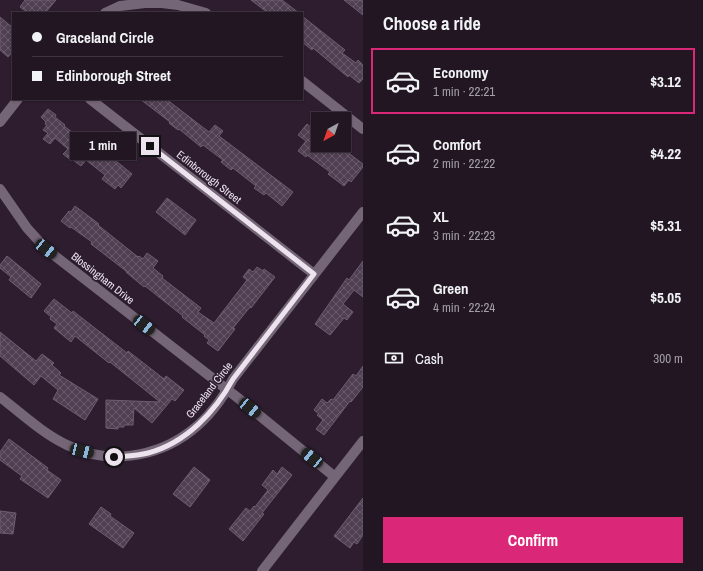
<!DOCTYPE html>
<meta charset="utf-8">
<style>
body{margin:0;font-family:"Archivo Narrow",sans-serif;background:#2e2330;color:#f1f3f6;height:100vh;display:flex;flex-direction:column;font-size:15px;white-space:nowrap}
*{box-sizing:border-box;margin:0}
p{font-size:13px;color:#a29fa6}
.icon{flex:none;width:22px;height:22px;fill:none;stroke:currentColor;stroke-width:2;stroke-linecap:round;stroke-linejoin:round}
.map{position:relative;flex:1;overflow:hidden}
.details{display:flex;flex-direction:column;background:#221623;width:340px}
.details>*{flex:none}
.banner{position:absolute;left:12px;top:12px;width:291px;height:88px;border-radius:0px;box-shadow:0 1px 3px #0004,0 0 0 1px #3f3541;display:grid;align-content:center;height:88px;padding:0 20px;background:#221623}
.needle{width:26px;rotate:220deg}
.tools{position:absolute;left:311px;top:112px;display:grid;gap:8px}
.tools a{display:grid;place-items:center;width:40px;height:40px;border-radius:0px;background:#221623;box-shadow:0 1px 3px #0004,0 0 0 1px #3f3541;font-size:20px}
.end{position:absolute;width:18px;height:18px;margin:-9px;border:5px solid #ede3ef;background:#111;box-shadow:0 0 0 2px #111}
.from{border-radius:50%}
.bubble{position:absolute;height:28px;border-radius:0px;background:#221623;box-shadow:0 1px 3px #0004,0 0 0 1px #3f3541;font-size:13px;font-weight:700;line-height:28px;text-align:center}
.car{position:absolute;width:12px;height:24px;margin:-12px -6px;border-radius:5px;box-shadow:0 0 3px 1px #0007;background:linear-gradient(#222 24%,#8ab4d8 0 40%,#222 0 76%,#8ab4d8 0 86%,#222 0)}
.banner b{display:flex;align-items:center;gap:14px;height:38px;font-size:15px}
.banner b+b{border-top:1px solid #3f3541}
.banner i{width:10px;height:10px;background:#f1f3f6}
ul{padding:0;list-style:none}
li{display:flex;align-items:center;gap:12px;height:66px;margin:0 8px 6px;padding:0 12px;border:2px solid transparent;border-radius:0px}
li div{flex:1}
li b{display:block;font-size:15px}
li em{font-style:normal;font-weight:700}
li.on{border-color:#db2777}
li>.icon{width:36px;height:36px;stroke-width:1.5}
h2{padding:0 20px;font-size:18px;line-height:48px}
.pay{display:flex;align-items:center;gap:10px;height:44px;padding:0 20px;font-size:15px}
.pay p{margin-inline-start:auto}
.action{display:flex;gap:8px;margin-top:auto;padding:8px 20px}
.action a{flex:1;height:46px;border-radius:0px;background:#db2777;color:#fff;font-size:16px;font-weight:700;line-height:46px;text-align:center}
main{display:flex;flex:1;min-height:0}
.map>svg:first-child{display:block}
.building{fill:url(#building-cross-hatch);stroke:#6e5c71}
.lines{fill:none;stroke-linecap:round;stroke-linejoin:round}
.minor{stroke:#756677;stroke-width:10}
.route{stroke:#ede3ef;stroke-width:5}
.labels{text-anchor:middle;stroke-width:3.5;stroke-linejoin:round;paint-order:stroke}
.street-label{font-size:11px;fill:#ede3ef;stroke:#2d1d2f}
</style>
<main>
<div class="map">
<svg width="363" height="571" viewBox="0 0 363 571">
<defs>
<pattern id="building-cross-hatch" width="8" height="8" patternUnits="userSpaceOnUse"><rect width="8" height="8" fill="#503f52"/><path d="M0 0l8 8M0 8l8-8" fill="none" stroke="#6a5b6b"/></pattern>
</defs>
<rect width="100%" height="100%" fill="#2d1d2f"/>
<!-- building -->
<path class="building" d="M25,0H56L45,13H28L20,7Z
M251,0H282L299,13H268Z
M344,0H363V15Z
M302,16L345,50L342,53L356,63L358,60L363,65V79L359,83L349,75L348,77L313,48L312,50L302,42Z
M0,17L13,28V51L8,57L0,50Z
M140,99H166L209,132L215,125L223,131L219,136L293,192L282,206L266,193L264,195L254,188L256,186L233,168L231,170L221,162L223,160L203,145L201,147L179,129L178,130L169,123L170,122Z
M48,109L56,115L55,117L65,125L64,126L85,142L88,138L132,174L121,188L118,185L115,189L102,179L105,175L86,160L81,166L73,160L72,161L63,154L68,149L55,138L50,144L43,139L48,133L43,130L47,125L45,124L46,122L41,117Z
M307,124L318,133V145H329L338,152L342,148L363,164V167L351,182L349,180L344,186L328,174L330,172L307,155L306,157L298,151L306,141L298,135Z
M167,198L196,220L185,235L156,212Z
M75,206L99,224L98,225L138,257L139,256L143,259L147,253L158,261L153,268L163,276L162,278L201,308L198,312L214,323L247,280L243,277L249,269L253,272L257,267L263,271L264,269L275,277L251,308L250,307L233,328L235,329L218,351L207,343L209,340L204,336L205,335L182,317L183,316L145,286L144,287L126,272V271L91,244L92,242L71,227L70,228L61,221L69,211L71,212Z
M7,256L41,284L31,298L9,280L11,277L0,268V265Z
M363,261V297L354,290L343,304L353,312L347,320L344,318L330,335L315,324L347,278L349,280Z
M54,299L72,313L73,311L127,353L128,351L164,379L166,376L184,390L175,401L172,399L152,423L134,408L133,425H124V427H118V429L106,428V400L160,402L110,362L109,363L75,336L71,342L54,328L57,324L50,319L51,317L44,311Z
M0,332L36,361L42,354L54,363L52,365L61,373L59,375L98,399L85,420L53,399L58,390L41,376L34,385L0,356Z
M363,366V387L351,402L350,401L324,435L316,429L323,420L317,415L319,414L314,410L322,399L327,403L331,399L333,400L353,374L356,376Z
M9,439L48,468L47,470L61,480L48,498L20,479L22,476L0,460V452Z
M194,467L210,480L190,507L173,494Z
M282,467L292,475L262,513L264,514L243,541L229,529L246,508L250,511L254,506L255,507L268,490L262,485L273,470L277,474Z
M363,498V535L357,544L354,542L350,548L334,536Z
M101,507L111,514L110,516L134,533L123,548L89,524Z
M0,511L16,513L13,534L0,533Z"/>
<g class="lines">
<!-- minor -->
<path class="minor" d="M105,13L120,6L145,3H162L178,5L206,13
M302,81L363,129
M90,99L314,274
M0,122L18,99
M0,189L27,228L46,249L238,398L335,477
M0,397C21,413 43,434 67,445C107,465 156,458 191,431C208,418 223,398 233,379L363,212
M262,571L363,441"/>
</g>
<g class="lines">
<!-- route -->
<path class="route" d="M114,457C126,456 137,456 148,453C186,443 215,412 233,379L314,274L150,146"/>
</g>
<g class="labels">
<!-- street labels -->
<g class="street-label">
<text transform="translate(209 177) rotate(38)" y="4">Edinborough Street</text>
<text transform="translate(103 278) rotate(38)" y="4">Blossingham Drive</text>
<text transform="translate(209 390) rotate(-52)" y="4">Graceland Circle</text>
</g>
</g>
</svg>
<div class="tools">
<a><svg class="needle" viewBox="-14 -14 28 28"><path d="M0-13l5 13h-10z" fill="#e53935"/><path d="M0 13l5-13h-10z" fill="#a29fa6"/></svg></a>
</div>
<i class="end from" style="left:114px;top:457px"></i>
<i class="end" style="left:150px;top:146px"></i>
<div class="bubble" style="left:70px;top:132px;width:66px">1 min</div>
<i class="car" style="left:46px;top:249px;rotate:128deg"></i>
<i class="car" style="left:144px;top:325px;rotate:128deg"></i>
<i class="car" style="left:250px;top:408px;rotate:129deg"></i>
<i class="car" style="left:82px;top:451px;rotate:104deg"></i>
<i class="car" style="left:312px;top:458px;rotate:309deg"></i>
<div class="banner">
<b><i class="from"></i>Graceland Circle</b>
<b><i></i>Edinborough Street</b>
</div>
</div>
<section class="details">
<h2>Choose a ride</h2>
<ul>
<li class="on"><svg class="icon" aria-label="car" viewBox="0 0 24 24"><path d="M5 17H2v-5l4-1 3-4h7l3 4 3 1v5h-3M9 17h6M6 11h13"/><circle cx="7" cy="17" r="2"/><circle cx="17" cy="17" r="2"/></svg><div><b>Economy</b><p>1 min · 22:21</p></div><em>$3.12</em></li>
<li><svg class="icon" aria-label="car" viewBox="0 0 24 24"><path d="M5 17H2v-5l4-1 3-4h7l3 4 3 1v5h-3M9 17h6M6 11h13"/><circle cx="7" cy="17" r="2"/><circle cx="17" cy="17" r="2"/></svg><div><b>Comfort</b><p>2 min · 22:22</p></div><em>$4.22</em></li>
<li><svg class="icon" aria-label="car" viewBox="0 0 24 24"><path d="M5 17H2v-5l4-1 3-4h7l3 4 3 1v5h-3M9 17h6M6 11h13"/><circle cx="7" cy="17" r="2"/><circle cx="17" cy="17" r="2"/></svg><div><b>XL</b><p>3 min · 22:23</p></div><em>$5.31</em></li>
<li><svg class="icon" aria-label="car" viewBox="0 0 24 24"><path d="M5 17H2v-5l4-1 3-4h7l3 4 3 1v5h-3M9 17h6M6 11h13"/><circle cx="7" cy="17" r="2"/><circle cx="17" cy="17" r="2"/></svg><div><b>Green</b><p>4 min · 22:24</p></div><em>$5.05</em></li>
</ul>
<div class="pay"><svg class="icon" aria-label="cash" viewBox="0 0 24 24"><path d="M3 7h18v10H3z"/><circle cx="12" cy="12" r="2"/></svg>Cash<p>300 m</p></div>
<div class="action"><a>Confirm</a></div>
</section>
</main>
